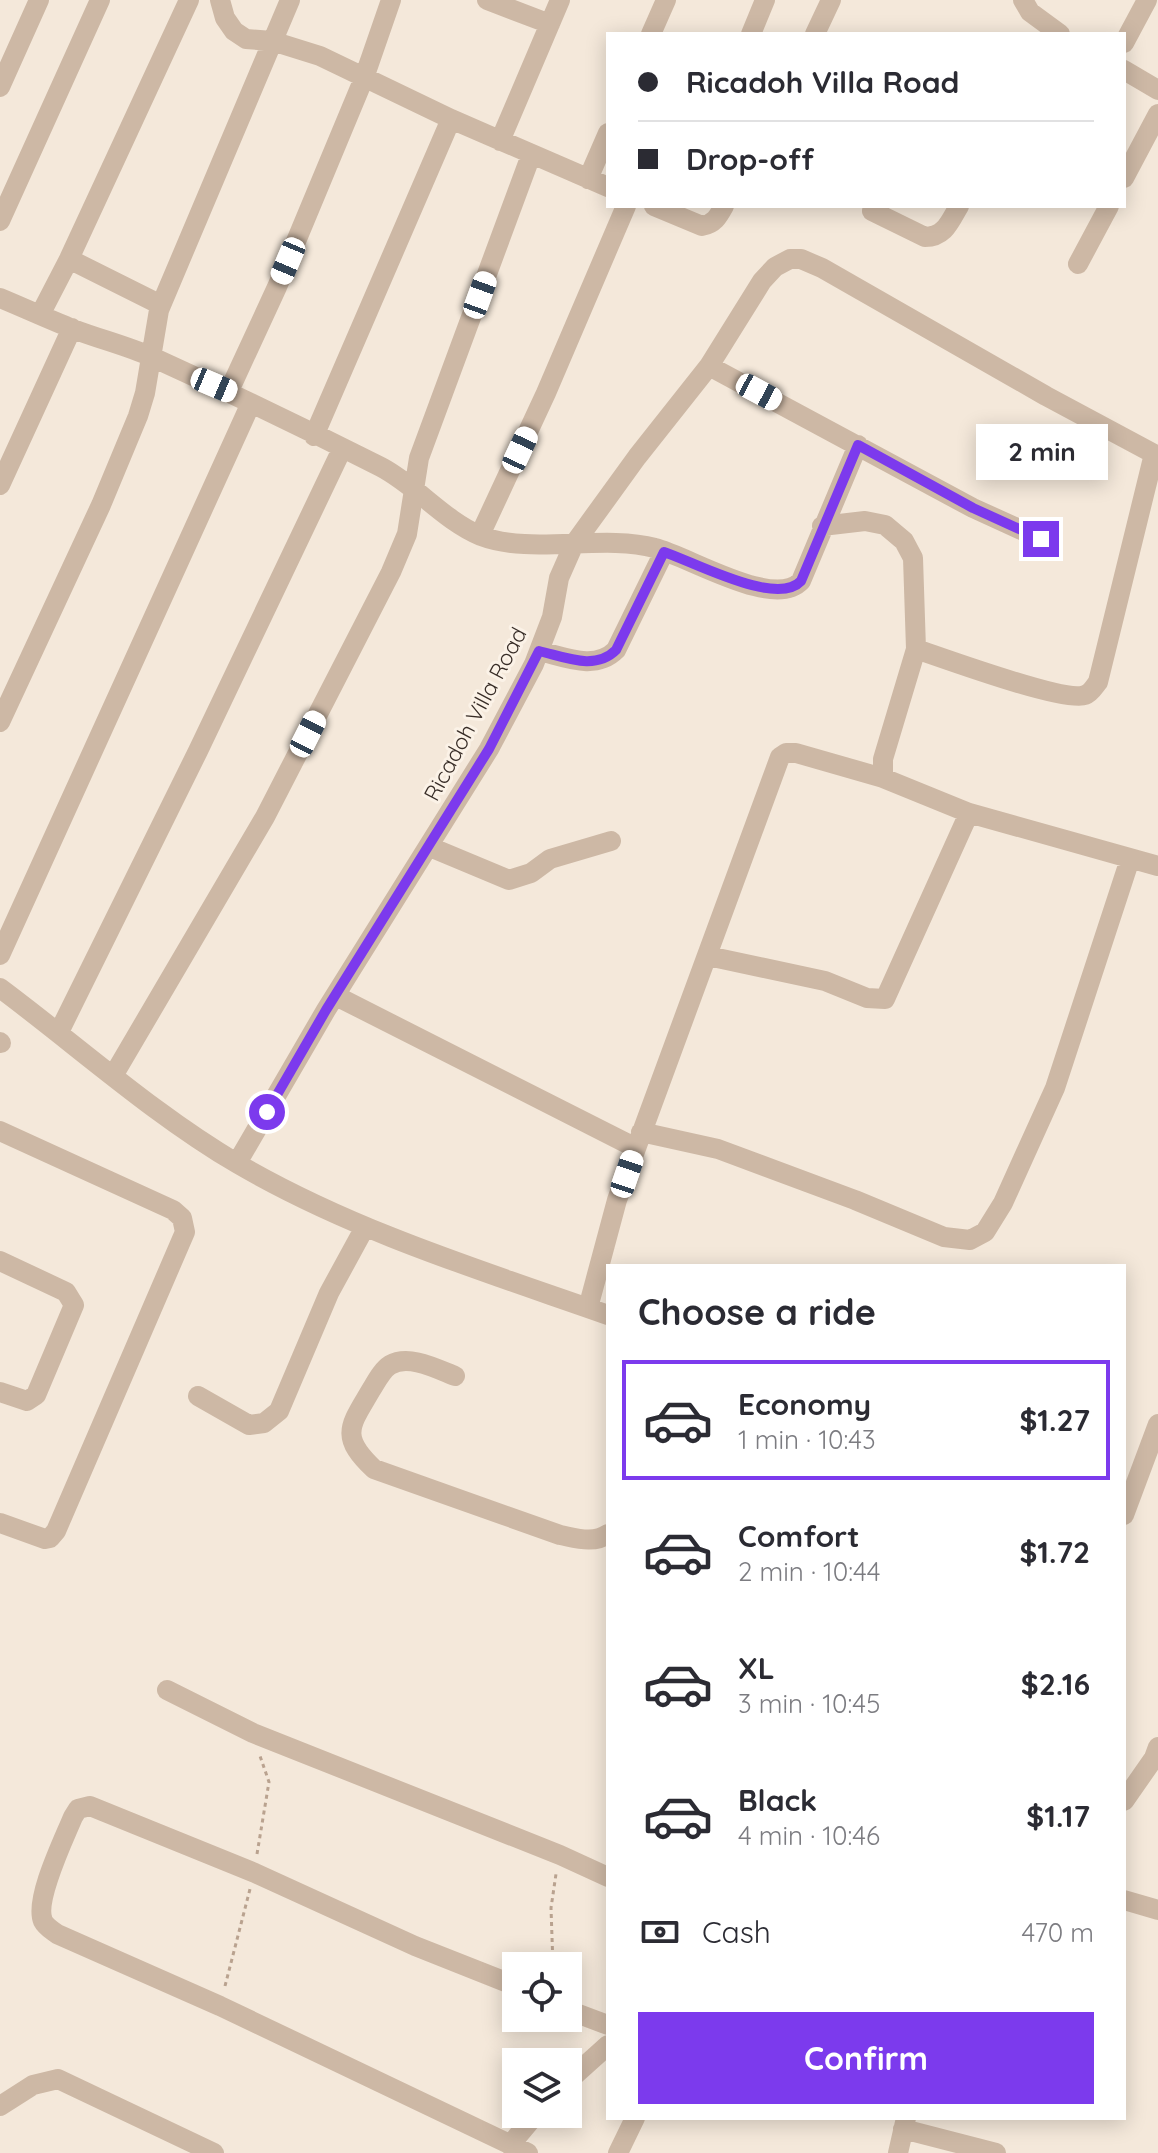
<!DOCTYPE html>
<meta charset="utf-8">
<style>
body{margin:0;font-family:Quicksand,sans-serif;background:#f2f2f3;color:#2b2b33;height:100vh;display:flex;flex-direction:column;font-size:30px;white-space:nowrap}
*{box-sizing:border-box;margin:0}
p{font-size:26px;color:#7c7c81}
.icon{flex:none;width:44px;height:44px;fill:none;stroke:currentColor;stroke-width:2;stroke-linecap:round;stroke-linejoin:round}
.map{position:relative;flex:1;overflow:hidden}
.drawer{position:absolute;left:606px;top:1264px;width:520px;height:856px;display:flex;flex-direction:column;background:#fff;border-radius:0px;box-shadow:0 4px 20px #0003}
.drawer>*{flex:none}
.banner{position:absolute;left:606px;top:32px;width:520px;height:176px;border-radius:0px;box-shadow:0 4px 20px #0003;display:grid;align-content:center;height:176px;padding:0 32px;background:#fff}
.tools{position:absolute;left:502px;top:1952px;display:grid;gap:16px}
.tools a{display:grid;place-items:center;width:80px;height:80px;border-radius:0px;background:#fff;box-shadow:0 4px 20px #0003;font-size:40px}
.end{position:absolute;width:36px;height:36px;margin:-18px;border:10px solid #7c3aed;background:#fff;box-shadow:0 0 0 4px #fff}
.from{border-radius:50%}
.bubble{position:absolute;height:56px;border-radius:0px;background:#fff;box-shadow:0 4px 20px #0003;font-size:26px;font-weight:700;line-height:56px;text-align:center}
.car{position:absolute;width:24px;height:48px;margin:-24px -12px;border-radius:10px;box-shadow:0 0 6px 2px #0007;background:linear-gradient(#fff 24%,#345 0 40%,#fff 0 76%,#345 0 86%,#fff 0)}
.banner b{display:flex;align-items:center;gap:28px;height:76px;font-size:30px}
.banner b+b{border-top:2px solid #e1e1e2}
.banner i{width:20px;height:20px;background:#2b2b33}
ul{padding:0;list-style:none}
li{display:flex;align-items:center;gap:24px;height:120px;margin:0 16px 12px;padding:0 16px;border:4px solid transparent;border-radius:0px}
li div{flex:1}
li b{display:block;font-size:30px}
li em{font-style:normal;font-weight:700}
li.active{border-color:#7c3aed}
li>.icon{width:72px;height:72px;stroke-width:1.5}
h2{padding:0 32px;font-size:36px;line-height:96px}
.pay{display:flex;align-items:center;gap:20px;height:88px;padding:0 32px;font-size:30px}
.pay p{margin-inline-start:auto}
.action{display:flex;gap:16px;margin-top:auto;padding:16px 32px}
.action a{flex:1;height:92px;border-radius:0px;background:#7c3aed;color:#fff;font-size:32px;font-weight:700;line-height:92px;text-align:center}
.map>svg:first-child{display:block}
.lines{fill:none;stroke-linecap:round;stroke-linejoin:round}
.path{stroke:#b9a28f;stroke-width:3;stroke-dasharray:4 4;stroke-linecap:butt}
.minor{stroke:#cdb8a5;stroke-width:20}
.route{stroke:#7c3aed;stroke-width:10}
.labels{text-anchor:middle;stroke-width:6;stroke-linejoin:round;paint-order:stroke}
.street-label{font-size:22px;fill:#382d27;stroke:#fbf2e7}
</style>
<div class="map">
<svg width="1158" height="2153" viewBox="0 0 1158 2153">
<rect width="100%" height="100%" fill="#f4e8da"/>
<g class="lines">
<!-- path -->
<path class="path" d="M257,1854L269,1782L260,1756
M553,1966L551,1908L556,1874
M225,1986L250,1889"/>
<!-- minor -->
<path class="minor" d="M220,0L225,18L234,31L246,39L272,41L320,56L451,119L608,187
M487,0L550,24
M1023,0L1030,12L1060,34
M651,34L666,0
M751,34L765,0
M815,34L831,0
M1124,43L1147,0
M1124,70L1158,90
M0,87L39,0
M500,141L560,0
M1124,178L1158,114
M588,179L608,133
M654,206L702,226C714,224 718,217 724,206
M872,211L925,237C945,237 950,221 959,206
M0,221L100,0
M69,259L161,305
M1078,264L1109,206
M0,298C24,308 48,319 73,329C99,339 127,346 152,357C229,392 306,429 381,467C417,486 443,520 481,536C530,555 603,534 655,548C688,556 774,610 801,581L858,445
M40,315L69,259L189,0
M709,366L973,508L1041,539
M229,391L277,287L364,78L391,0
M314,436L451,119
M0,485L72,328
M822,526L865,521L885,525L904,541L913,558L916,649L883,759V778
M480,535L546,393L626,206
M916,649C943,658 1065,703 1085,695C1091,693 1094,687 1098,682L1154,454
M539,651C565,657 595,671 616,650L664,552
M0,722L101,505L138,416L145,393L159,310L290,0
M430,847L509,880L531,873L550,859L611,841
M0,955L251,403
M708,956L825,981L867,998L885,999L969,813
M0,988C79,1047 153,1114 238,1164C353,1231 483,1271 608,1315
M336,996L636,1148
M59,1032L198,751L342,449
M0,1042L1,1043
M113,1076L265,817L391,572L407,534L419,458L531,155
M0,1131L173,1210L182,1218L185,1232L56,1531L50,1538L45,1539L0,1523
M641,1132L718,1149L855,1200L944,1237L970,1240L985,1232L1003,1203L1055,1088L1130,859
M237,1163L326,1010L489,749L534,664L552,617L559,578L574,544L637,457L709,366L762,281L775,267L790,259H801L822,268L1046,396L1158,456
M0,1261L66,1292L74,1305L36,1395L27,1401L0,1392
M588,1308L617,1200L780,757L786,753H796L883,778L969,813L1158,866
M455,1376C437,1369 409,1354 390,1365C382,1370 376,1382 371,1390C350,1426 339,1436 374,1469L560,1535C576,1538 594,1544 608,1534
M198,1396L249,1425L264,1423L279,1411L329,1293L365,1227
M1124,1515L1158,1424
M167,1690L253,1733L560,1855L608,1877
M1124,1801L1154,1758L1158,1747
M1124,1900L1158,1910
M516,1986L415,1946L255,1873L90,1806L78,1809L73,1817C64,1839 34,1900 43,1921C46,1927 52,1930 57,1934L220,2006L528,2153
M568,2010L608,2025
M568,2081L608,2045
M0,2106L33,2085L58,2079L214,2153
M903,2129L996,2153
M510,2145L536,2114
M618,2153L635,2118
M898,2153L906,2118"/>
</g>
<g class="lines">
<!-- route -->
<path class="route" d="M267,1112L326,1010L489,749L539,651C565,657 595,671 616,650L664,552C694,562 777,607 801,581L858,445L973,508L1041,539"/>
</g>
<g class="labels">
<!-- street labels -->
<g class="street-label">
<text transform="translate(475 714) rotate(-62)" y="8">Ricadoh Villa Road</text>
</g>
</g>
</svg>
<div class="tools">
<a><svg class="icon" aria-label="locate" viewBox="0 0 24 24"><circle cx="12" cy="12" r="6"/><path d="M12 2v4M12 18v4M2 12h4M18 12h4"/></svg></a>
<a><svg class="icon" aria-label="layers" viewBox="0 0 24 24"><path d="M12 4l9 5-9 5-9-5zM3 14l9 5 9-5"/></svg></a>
</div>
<i class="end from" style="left:267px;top:1112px"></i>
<i class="end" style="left:1041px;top:539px"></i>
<div class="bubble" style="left:976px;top:424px;width:132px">2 min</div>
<i class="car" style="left:288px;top:261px;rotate:203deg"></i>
<i class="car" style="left:480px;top:295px;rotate:20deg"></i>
<i class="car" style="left:214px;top:385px;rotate:113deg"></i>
<i class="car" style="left:759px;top:392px;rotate:118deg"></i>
<i class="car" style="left:520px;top:450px;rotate:25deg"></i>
<i class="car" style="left:308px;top:734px;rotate:27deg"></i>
<i class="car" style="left:627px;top:1174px;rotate:19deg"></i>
<div class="banner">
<b><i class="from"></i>Ricadoh Villa Road</b>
<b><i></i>Drop-off</b>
</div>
<section class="drawer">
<h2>Choose a ride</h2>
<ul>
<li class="active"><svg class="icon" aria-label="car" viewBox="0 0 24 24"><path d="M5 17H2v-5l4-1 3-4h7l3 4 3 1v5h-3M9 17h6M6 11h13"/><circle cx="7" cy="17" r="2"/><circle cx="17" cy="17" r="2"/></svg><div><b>Economy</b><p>1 min · 10:43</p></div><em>$1.27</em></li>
<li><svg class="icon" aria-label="car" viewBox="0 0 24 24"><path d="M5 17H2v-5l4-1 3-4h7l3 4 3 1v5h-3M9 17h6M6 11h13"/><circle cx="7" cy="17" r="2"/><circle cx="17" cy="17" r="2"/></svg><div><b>Comfort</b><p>2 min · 10:44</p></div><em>$1.72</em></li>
<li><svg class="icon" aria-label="car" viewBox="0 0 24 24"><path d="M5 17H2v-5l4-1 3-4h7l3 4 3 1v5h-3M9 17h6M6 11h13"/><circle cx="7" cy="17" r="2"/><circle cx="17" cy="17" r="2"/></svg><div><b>XL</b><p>3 min · 10:45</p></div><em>$2.16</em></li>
<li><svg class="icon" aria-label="car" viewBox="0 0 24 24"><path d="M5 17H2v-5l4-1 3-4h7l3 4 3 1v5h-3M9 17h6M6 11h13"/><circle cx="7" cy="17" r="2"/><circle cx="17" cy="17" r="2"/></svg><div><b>Black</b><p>4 min · 10:46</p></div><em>$1.17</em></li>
</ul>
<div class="pay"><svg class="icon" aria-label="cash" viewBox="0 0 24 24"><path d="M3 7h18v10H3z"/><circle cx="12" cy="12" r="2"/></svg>Cash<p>470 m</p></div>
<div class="action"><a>Confirm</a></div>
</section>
</div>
